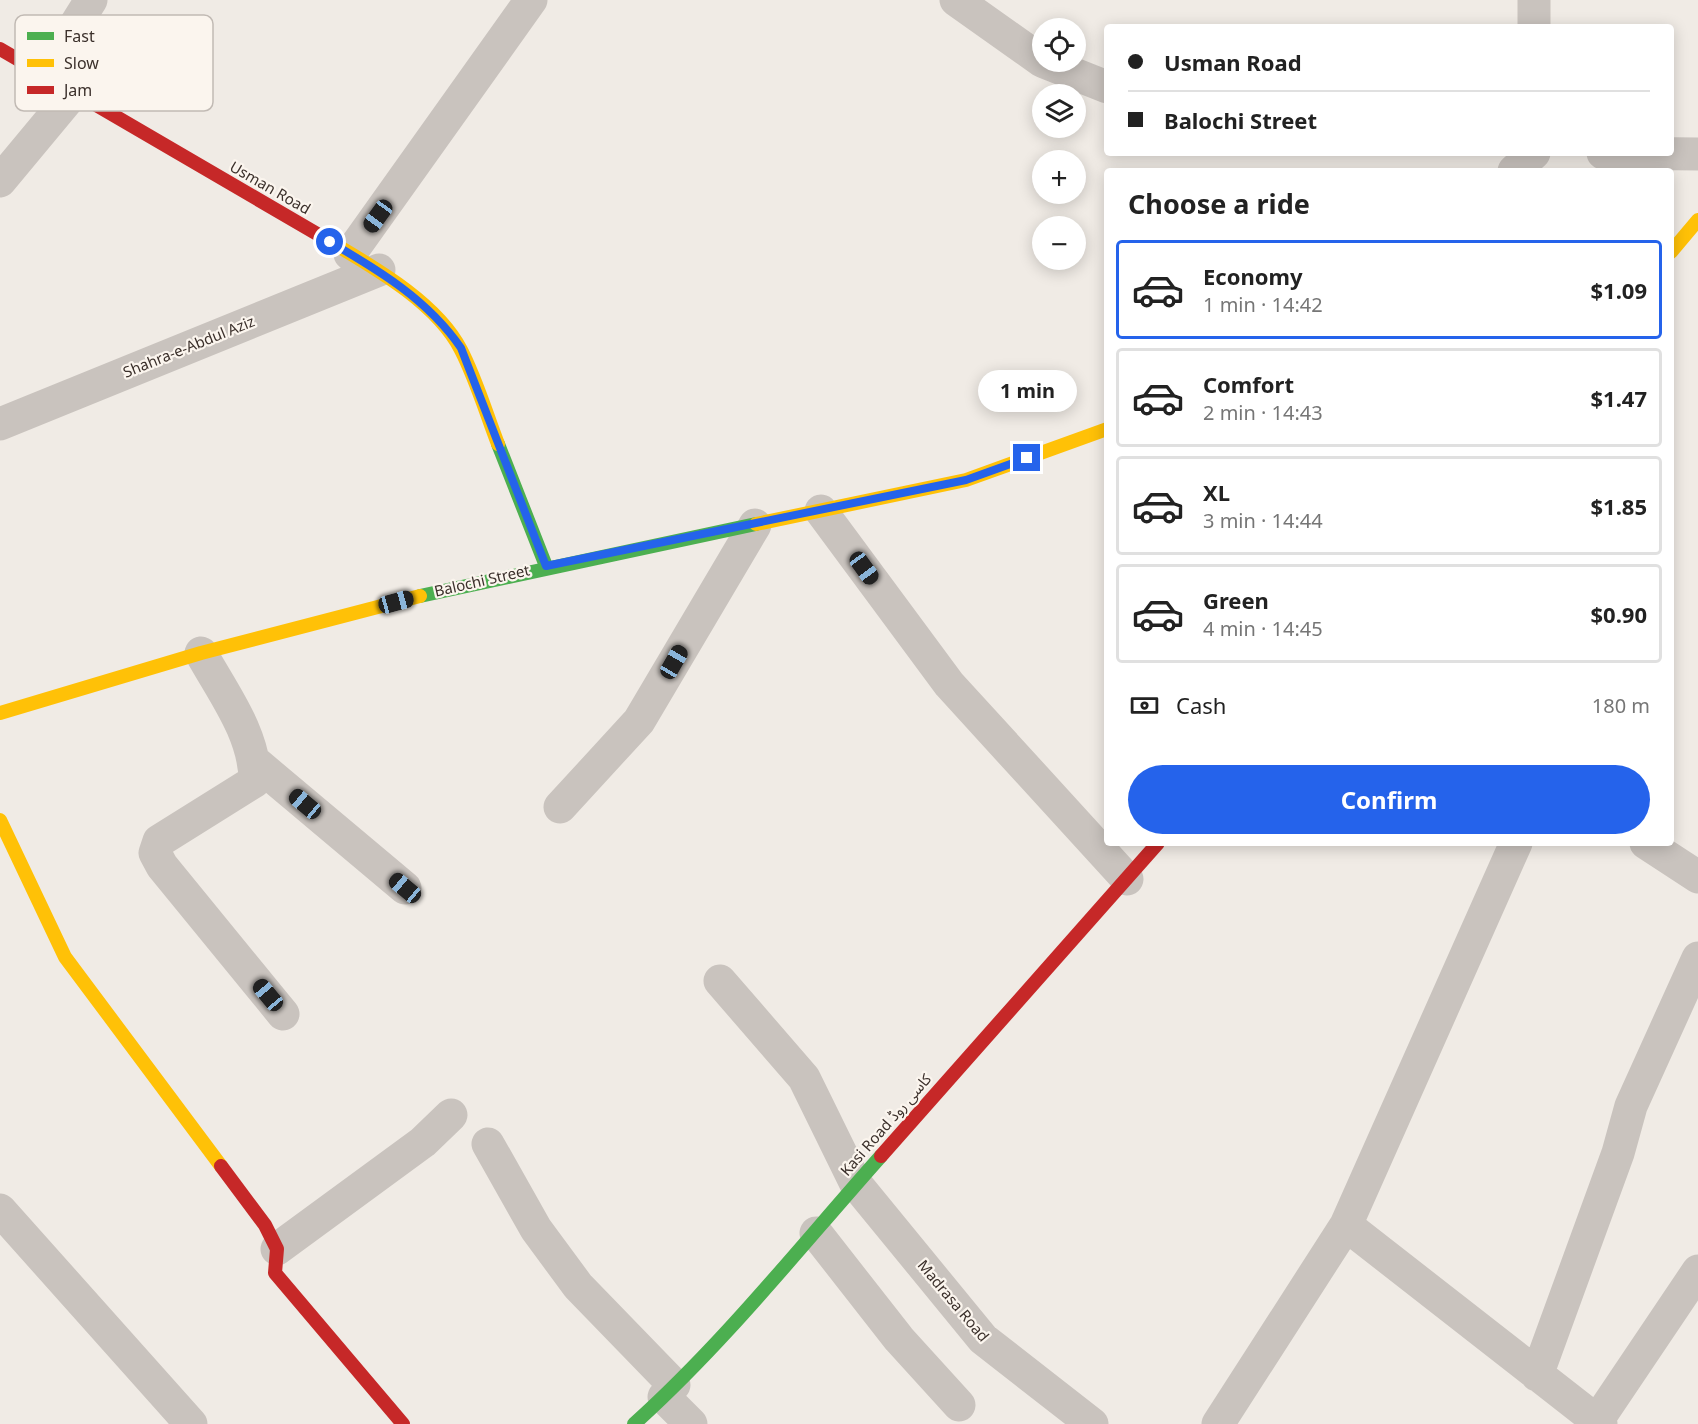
<!DOCTYPE html>
<meta charset="utf-8">
<style>
body{margin:0;font-family:"Noto Sans","Noto Sans Arabic",sans-serif;background:#f2f2f2;color:#222;height:100vh;display:flex;flex-direction:column;font-size:22px;white-space:nowrap}
*{box-sizing:border-box;margin:0}
p{font-size:20px;color:#767676}
.icon{flex:none;width:33px;height:33px;fill:none;stroke:currentColor;stroke-width:2;stroke-linecap:round;stroke-linejoin:round}
.map{position:relative;flex:1;overflow:hidden}
.side{position:absolute;left:1104px;top:168px;width:570px;height:678px;display:flex;flex-direction:column;background:#fff;border-radius:6px;box-shadow:0 3px 15px #0003}
.side>*{flex:none}
.banner{position:absolute;left:1104px;top:24px;width:570px;height:132px;border-radius:6px;box-shadow:0 3px 15px #0003;display:grid;align-content:center;height:132px;padding:0 24px;background:#fff}
.controls{position:absolute;left:1032px;top:18px;display:grid;gap:12px}
.controls a{display:grid;place-items:center;width:54px;height:54px;border-radius:50%;background:#fff;box-shadow:0 3px 15px #0003;font-size:30px}
.end{position:absolute;width:27px;height:27px;margin:-14px;border:8px solid #2563eb;background:#fff;box-shadow:0 0 0 3px #fff}
.from{border-radius:50%}
.bubble{position:absolute;height:42px;border-radius:21px;background:#fff;box-shadow:0 3px 15px #0003;font-size:20px;font-weight:700;line-height:42px;text-align:center}
.car{position:absolute;width:18px;height:36px;margin:-18px -9px;border-radius:8px;box-shadow:0 0 4px 2px #0007;background:linear-gradient(#222 24%,#8ab4d8 0 40%,#222 0 76%,#8ab4d8 0 86%,#222 0)}
.banner b{display:flex;align-items:center;gap:21px;height:57px;font-size:22px}
.banner b+b{border-top:2px solid #e0e0e0}
.banner i{width:15px;height:15px;background:#222}
ul{padding:0;list-style:none}
li{display:flex;align-items:center;gap:18px;height:99px;margin:0 12px 9px;padding:0 12px;border:3px solid #e0e0e0;border-radius:6px}
li div{flex:1}
li b{display:block;font-size:22px}
li em{font-style:normal;font-weight:700}
li.selected{border-color:#2563eb}
li>.icon{width:54px;height:54px;stroke-width:1.5}
h2{padding:0 24px;font-size:27px;line-height:72px}
.pay{display:flex;align-items:center;gap:15px;height:66px;padding:0 24px;font-size:22px}
.pay p{margin-inline-start:auto}
.primary-button{display:flex;gap:12px;margin-top:auto;padding:12px 24px}
.primary-button a{flex:1;height:69px;border-radius:36px;background:#2563eb;color:#fff;font-size:24px;font-weight:700;line-height:69px;text-align:center}
.map>svg:first-child{display:block}
.lines{fill:none;stroke-linecap:round;stroke-linejoin:round}
.street{stroke:#c9c3be;stroke-width:33}
.fast{stroke:#4caf50;stroke-width:14}
.slow{stroke:#ffc107;stroke-width:14}
.jam{stroke:#c62828;stroke-width:14}
.route{stroke:#2563eb;stroke-width:8}
.labels{text-anchor:middle;stroke-width:4.5;stroke-linejoin:round;paint-order:stroke}
.street-label{font-size:15px;fill:#3b302b;stroke:#fbf5ee}
.key{fill:#fbf5ee;stroke:#c1bab4;stroke-width:1.5}
.key-label{font-size:16px;fill:#3b302b}
</style>
<div class="map">
<svg width="1698" height="1424" viewBox="0 0 1698 1424">
<rect width="100%" height="100%" fill="#f0ebe5"/>
<g class="lines">
<!-- street -->
<path class="street" d="M956,0L1042,61
M1534,0V27
M1044,62L1107,87
M44,75L91,0
M1603,153L1698,154
M1514,171L1534,153
M0,181L74,92
M350,254L531,0
M0,424L379,270
M821,511L949,684L1127,879
M201,653C223,693 255,734 255,781L159,841L155,853L162,866L283,1014
M255,762L405,888
M560,807L639,721L755,525
M1646,843L1698,877
M720,981L804,1078L856,1184L983,1339L1092,1424
M488,1144L536,1229L578,1286L674,1385
M0,1210L191,1424
M1346,1225L1601,1424
M816,1233L899,1339L959,1405
M277,1249L423,1142L451,1115
M1537,1375L1618,1153L1631,1106L1698,958
M664,1397L691,1424
M1218,1424L1346,1225L1516,843
M1595,1424L1698,1271"/>
<!-- fast -->
<path class="fast" d="M498,444L546,566
M420,596L756,524
M634,1424C724,1343 800,1247 881,1156"/>
<!-- slow -->
<path class="slow" d="M331,242C375,268 437,303 461,350C476,379 486,413 498,444
M1671,252L1698,220
M756,524L966,480L1107,429
M0,713L201,653L420,596
M0,820L65,957L221,1166"/>
<!-- jam -->
<path class="jam" d="M0,49L331,242
M881,1156L1158,843
M221,1166L265,1225L277,1249L275,1273L403,1424"/>
</g>
<g class="lines">
<!-- route -->
<path class="route" d="M330,242C380,271 428,300 461,348L546,566L966,480L1027,458"/>
</g>
<g class="labels">
<!-- street labels -->
<g class="street-label">
<text transform="translate(270 188) rotate(30)" y="5">Usman Road</text>
<text transform="translate(189 347) rotate(-22)" y="5">Shahra-e-Abdul Aziz</text>
<text transform="translate(482 581) rotate(-13)" y="5">Balochi Street</text>
<text transform="translate(886 1125) rotate(-49)" y="5">Kasi Road کاسی روڈ</text>
<text transform="translate(953 1301) rotate(50)" y="5">Madrasa Road</text>
</g>
</g>
<!-- legend -->
<rect x="15" y="15" width="198" height="96" rx="9" class="key"/>
<rect x="27" y="32" width="27" height="8" fill="#4caf50"/>
<rect x="27" y="59" width="27" height="8" fill="#ffc107"/>
<rect x="27" y="86" width="27" height="8" fill="#c62828"/>
<g class="key-label">
<text x="64" y="42">Fast</text>
<text x="64" y="69">Slow</text>
<text x="64" y="96">Jam</text>
</g>
</svg>
<div class="controls">
<a><svg class="icon" aria-label="locate" viewBox="0 0 24 24"><circle cx="12" cy="12" r="6"/><path d="M12 2v4M12 18v4M2 12h4M18 12h4"/></svg></a>
<a><svg class="icon" aria-label="layers" viewBox="0 0 24 24"><path d="M12 4l9 5-9 5-9-5zM3 14l9 5 9-5"/></svg></a>
<a>+</a>
<a>−</a>
</div>
<i class="end from" style="left:330px;top:242px"></i>
<i class="end" style="left:1027px;top:458px"></i>
<div class="bubble" style="left:978px;top:370px;width:99px">1 min</div>
<i class="car" style="left:378px;top:216px;rotate:216deg"></i>
<i class="car" style="left:864px;top:568px;rotate:144deg"></i>
<i class="car" style="left:396px;top:602px;rotate:75deg"></i>
<i class="car" style="left:674px;top:662px;rotate:30deg"></i>
<i class="car" style="left:305px;top:804px;rotate:310deg"></i>
<i class="car" style="left:405px;top:888px;rotate:310deg"></i>
<i class="car" style="left:268px;top:995px;rotate:320deg"></i>
<div class="banner">
<b><i class="from"></i>Usman Road</b>
<b><i></i>Balochi Street</b>
</div>
<section class="side">
<h2>Choose a ride</h2>
<ul>
<li class="selected"><svg class="icon" aria-label="car" viewBox="0 0 24 24"><path d="M5 17H2v-5l4-1 3-4h7l3 4 3 1v5h-3M9 17h6M6 11h13"/><circle cx="7" cy="17" r="2"/><circle cx="17" cy="17" r="2"/></svg><div><b>Economy</b><p>1 min · 14:42</p></div><em>$1.09</em></li>
<li><svg class="icon" aria-label="car" viewBox="0 0 24 24"><path d="M5 17H2v-5l4-1 3-4h7l3 4 3 1v5h-3M9 17h6M6 11h13"/><circle cx="7" cy="17" r="2"/><circle cx="17" cy="17" r="2"/></svg><div><b>Comfort</b><p>2 min · 14:43</p></div><em>$1.47</em></li>
<li><svg class="icon" aria-label="car" viewBox="0 0 24 24"><path d="M5 17H2v-5l4-1 3-4h7l3 4 3 1v5h-3M9 17h6M6 11h13"/><circle cx="7" cy="17" r="2"/><circle cx="17" cy="17" r="2"/></svg><div><b>XL</b><p>3 min · 14:44</p></div><em>$1.85</em></li>
<li><svg class="icon" aria-label="car" viewBox="0 0 24 24"><path d="M5 17H2v-5l4-1 3-4h7l3 4 3 1v5h-3M9 17h6M6 11h13"/><circle cx="7" cy="17" r="2"/><circle cx="17" cy="17" r="2"/></svg><div><b>Green</b><p>4 min · 14:45</p></div><em>$0.90</em></li>
</ul>
<div class="pay"><svg class="icon" aria-label="cash" viewBox="0 0 24 24"><path d="M3 7h18v10H3z"/><circle cx="12" cy="12" r="2"/></svg>Cash<p>180 m</p></div>
<div class="primary-button"><a>Confirm</a></div>
</section>
</div>
